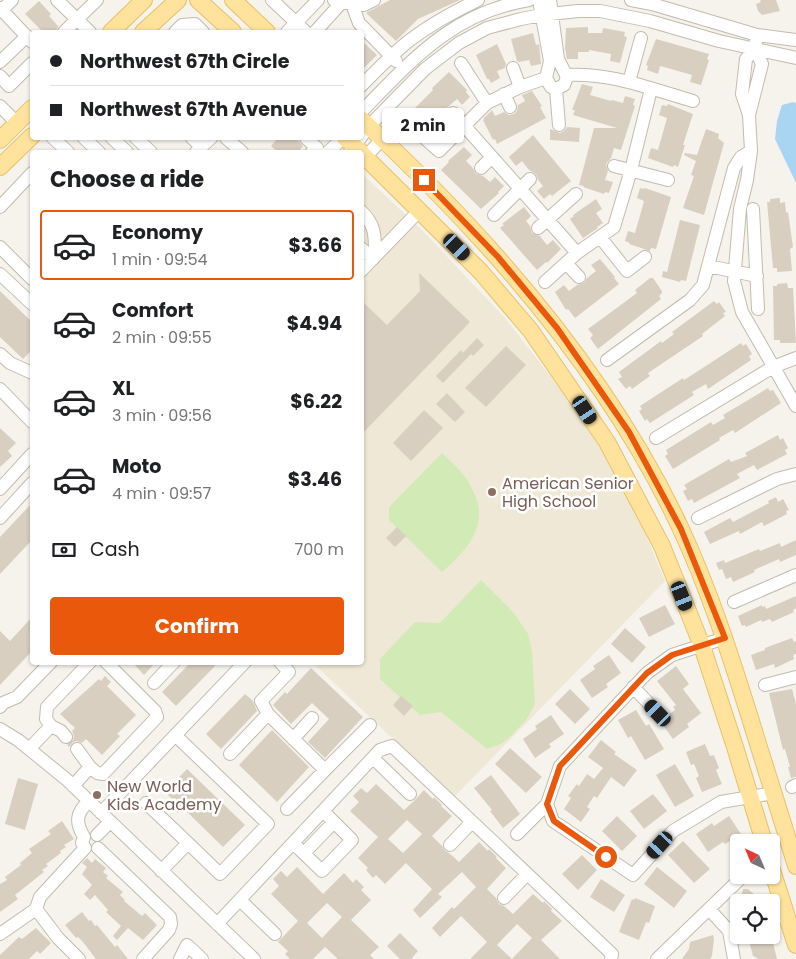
<!DOCTYPE html>
<meta charset="utf-8">
<style>
body{margin:0;font-family:Poppins,sans-serif;background:#f2f2f2;color:#202124;height:100vh;display:flex;flex-direction:column;font-size:19px;white-space:nowrap}
*{box-sizing:border-box;margin:0}
p{font-size:16px;color:#757577}
.icon{flex:none;width:28px;height:28px;fill:none;stroke:currentColor;stroke-width:2;stroke-linecap:round;stroke-linejoin:round}
.map{position:relative;flex:1;overflow:hidden}
.drawer{position:absolute;left:30px;top:150px;width:334px;height:515px;display:flex;flex-direction:column;background:#fff;border-radius:5px;box-shadow:0 1px 4px #0004}
.drawer>*{flex:none}
.banner{position:absolute;left:30px;top:30px;width:334px;height:110px;border-radius:5px;box-shadow:0 1px 4px #0004;display:grid;align-content:center;height:110px;padding:0 20px;background:#fff}
.needle{width:32px;rotate:316deg}
.buttons{position:absolute;left:730px;top:834px;display:grid;gap:10px}
.buttons a{display:grid;place-items:center;width:50px;height:50px;border-radius:5px;background:#fff;box-shadow:0 1px 4px #0004;font-size:25px}
.end{position:absolute;width:22px;height:22px;margin:-11px;border:6px solid #ea580c;background:#fff;box-shadow:0 0 0 2px #fff}
.from{border-radius:50%}
.bubble{position:absolute;height:35px;border-radius:5px;background:#fff;box-shadow:0 1px 4px #0004;font-size:16px;font-weight:700;line-height:35px;text-align:center}
.car{position:absolute;width:15px;height:30px;margin:-15px -8px;border-radius:6px;box-shadow:0 0 4px 1px #0007;background:linear-gradient(#222 24%,#8ab4d8 0 40%,#222 0 76%,#8ab4d8 0 86%,#222 0)}
.banner b{display:flex;align-items:center;gap:18px;height:48px;font-size:19px}
.banner b+b{border-top:1px solid #e0e0e0}
.banner i{width:12px;height:12px;background:#202124}
ul{padding:0;list-style:none}
li{display:flex;align-items:center;gap:15px;height:70px;margin:0 10px 8px;padding:0 10px;border:2px solid transparent;border-radius:5px}
li div{flex:1}
li b{display:block;font-size:19px}
li em{font-style:normal;font-weight:700}
li.selected{border-color:#ea580c}
li>.icon{width:45px;height:45px;stroke-width:1.5}
h2{padding:0 20px;font-size:22px;line-height:60px}
.pay{display:flex;align-items:center;gap:12px;height:55px;padding:0 20px;font-size:19px}
.pay p{margin-inline-start:auto}
.button{display:flex;gap:10px;margin-top:auto;padding:10px 20px}
.button a{flex:1;height:58px;border-radius:5px;background:#ea580c;color:#fff;font-size:20px;font-weight:700;line-height:58px;text-align:center}
.map>svg:first-child{display:block}
.education{fill:#efe8d6}
.green{fill:#d2eab5}
.water{fill:#a9d4f2}
.building{fill:#d8cfc1;fill-rule:evenodd}
.lines{fill:none;stroke-linecap:round;stroke-linejoin:round}
.minor-casing{stroke:#c2bbae;stroke-width:14}
.major-casing{stroke:#e6c16a;stroke-width:18}
.minor{stroke:#fff;stroke-width:12}
.major{stroke:#ffe39c;stroke-width:16}
.route{stroke:#ea580c;stroke-width:6}
.education-dot{fill:#8d6e63;stroke:#fff;stroke-width:2}
.labels{text-anchor:middle;stroke-width:5;stroke-linejoin:round;paint-order:stroke}
.education-label{font-size:16px;fill:#785e54;stroke:#fff;text-anchor:start}
</style>
<div class="map">
<svg width="796" height="959" viewBox="0 0 796 959">
<rect width="100%" height="100%" fill="#f6f3ec"/>
<!-- education -->
<path class="education" d="M361,173L420,228L505,318L568,399L603,453L644,531L665,581L454,797L313,663L361,662Z"/>
<!-- green -->
<path class="green" d="M442,453C448,459 455,465 461,472C466,477 469,483 472,489C491,523 468,550 442,572L389,520V507Z
M481,580L513,612L528,634L532,651L535,704L526,720L511,736L501,744L487,749L441,712L420,715L380,679V659L415,622L440,623Z"/>
<!-- water -->
<path class="water" d="M793,102L796,103V183L775,139L777,121L782,105Z"/>
<!-- building -->
<path class="building" d="M390,0H460L418,19L396,41L366,13Z
M760,0H776L780,11L762,15L758,11L756,4L761,2Z
M39,1L51,14L49,16L58,26L56,32H43L25,14Z
M588,27V33H602L603,28L625,32L624,36L627,37L620,63L610,61L611,54L589,50V52H578V59H567L565,48L566,28Z
M533,33L536,45L539,44L541,64L531,66L529,60L519,62L517,61L511,39Z
M656,39L709,54L707,59L709,60L701,85L690,82L692,75L671,69L660,66L658,74L647,70L648,66L646,65Z
M361,40L377,55L361,71Z
M497,44L506,64L505,68L497,71L500,78L491,83L489,79H487L476,55Z
M449,72L467,90L466,92L470,97L462,105L457,99L441,113L443,115L435,123L440,128L433,135L425,128L419,126L408,115L433,90L432,88Z
M582,84L593,87L590,95L611,101L612,100L623,103L625,96L635,99L633,105L635,106L621,150L614,148L611,158L606,164L608,171L605,180L613,182L609,193L605,192L604,194L583,187L584,186L579,185L594,128H617L573,115L575,110H572Z
M532,91L542,106L540,107L546,118L497,144L495,139L493,140L483,120L484,119V118L492,110L495,116L504,112L509,115L514,114L517,111L518,105L525,101L522,95Z
M668,104L693,114L683,145H685L678,167L674,165L673,167L648,158L651,148L658,150L667,118L659,115L662,105L667,106Z
M567,127L580,128L579,142L550,140V129L560,133L564,131Z
M706,129L719,134L718,138L724,143L704,215L683,208L694,176L691,175L696,161L684,155L685,153L697,155Z
M533,135L571,181L552,196L550,194L544,199L537,191L543,186L538,180L536,174L529,170L522,161L516,166L509,157Z
M278,138H296L303,146L298,152H278L271,146Z
M464,147L472,155L466,161L473,168L476,174L483,176L490,182L495,177L504,186L498,192L499,193L481,209L441,170L449,162L448,161Z
M640,188L644,189L645,188L671,197L656,249L651,248L650,251L629,244L630,243L625,241L628,231L635,233L641,212L644,201L637,198Z
M780,198V203L785,202L786,213L788,212L793,247L790,249L792,271L777,272V268H773L767,202H770V199Z
M596,199L602,209L596,213L603,223L597,227L598,228L583,238L570,219L574,216L573,215Z
M524,207L531,216L526,221L530,226L532,233L540,236L547,245L553,240L561,249L547,263L546,262L537,270L500,228L504,225L502,224Z
M680,220L700,225L686,281L681,280L680,282L662,277L663,271L667,272Z
M600,259L615,277L614,278L619,284L575,318L568,309L566,310L555,292L564,285L569,291L577,285L584,283L587,278L596,271L591,265Z
M419,273L470,322L361,435V300L387,325L420,291Z
M650,278H653L662,291V293L659,296L661,299L598,349L590,338L593,335L588,329L637,293L635,290Z
M787,283L788,288H793L796,343H780V340H774L773,286H777V284Z
M0,291L32,322V350L23,359L0,337Z
M714,301L717,304L719,302L726,312L723,313L725,316L702,334L703,336L648,373L650,376L632,389L630,386L626,389L618,379L622,377L619,372L661,341L662,343L674,334L672,332Z
M477,338L484,345L473,356L471,354L443,383L436,376L461,350L463,353Z
M741,343L743,346L746,344L752,354L749,356L751,360L708,389L706,384L692,392L694,395L650,423L647,419L645,421L639,411L642,409L640,406L683,378L684,380L698,371Z
M506,346L526,365L486,407L465,388Z
M768,388L770,391L773,390L781,403L735,433L733,430L719,438L720,440L673,469L665,456L668,454L666,450L711,422L713,425L725,418L723,415Z
M447,393L465,412L455,422L436,404Z
M424,410L443,428L411,461L393,443Z
M0,428L16,443L8,451L12,456L0,467Z
M778,435L780,440L783,438L788,448L785,450L787,454L757,470L754,465L737,474L740,478L694,503L692,499L688,501L683,491L687,489L684,485L729,459L731,462L747,456L745,453Z
M776,497L778,502L783,499L789,510L786,511L787,514L764,526L762,522L740,534L739,531L710,544L704,532L730,518L733,522L769,503L768,501Z
M32,503V540L0,574V537Z
M397,527L406,536L395,547L386,538Z
M796,540V555L780,562L779,559L754,570L755,572L733,582L731,577L726,579L722,569L719,570L716,563L724,560L725,563L759,549L760,551L780,543L781,547Z
M796,596V608L793,610L794,612L772,622L770,619L762,622L761,620L746,627L745,625L742,626L738,616L762,605V607L765,606L766,609Z
M665,605L675,624L649,637L639,618Z
M32,617V651L0,685V631L10,641Z
M625,628L646,647L632,663L611,644Z
M792,638L794,642L796,641V654L793,655L794,659L775,668L774,664L756,670L751,655L765,650V648Z
M609,655L621,673L606,684L608,687L592,698L580,680L595,669L593,666Z
M132,662H156L144,675Z
M191,662H212L215,666L176,706L162,692Z
M676,666L689,684L683,689L701,713L687,724L689,727L673,739L660,721L675,710L673,707L676,705L657,681Z
M311,668L363,717L325,758L308,742L329,719L312,703L291,724L273,705L285,692L287,694Z
M105,676L111,682L107,686L136,715L117,734L120,736L102,755L86,739L82,743L77,741L73,742L69,747L67,745L73,740L74,736L72,731L75,728L60,714L99,679L101,681Z
M570,689L590,709L575,724L555,704Z
M792,689L796,704V777L791,778L788,767H790L785,749L783,750L769,693Z
M245,694L253,701L257,711L221,749L206,734Z
M401,696L413,706L404,716L393,705Z
M636,710L646,726L649,724L664,749L645,760L631,736L628,738L618,720Z
M551,715L564,734L549,744L551,747L535,758L523,739L537,729L535,726Z
M272,730L309,767L277,802L239,765Z
M601,740L616,752L614,754L637,770L624,787L611,777L597,798L594,796L587,807L590,809L581,822L564,809L571,798L568,796L577,784L579,786L587,774L594,779L603,768L588,757Z
M705,744L710,756L714,755L719,768L716,770L722,784L702,792L696,778L699,776L694,764L691,765L686,752Z
M510,748L542,777L526,793L495,764Z
M675,764L694,796L675,807L656,775Z
M187,769L245,825L223,847L183,808L178,813L171,806L175,802L165,792Z
M491,775L520,814L503,828L490,811L492,810L474,788Z
M18,778L38,784L25,830L5,824Z
M376,784L404,810L415,800L424,790L433,799L434,797L442,805L441,806L452,816L432,836L442,846L445,851L449,853L459,862L479,842L488,851L489,849L497,857L496,858L506,868L487,889L496,898L499,904L504,906L513,914L533,894L543,903L544,901L552,909L551,911L562,921L541,940L560,959H470L487,942L461,916L440,937L432,928L452,907L454,909L476,887L462,872L438,894L442,897L420,918L413,910L432,889L406,863L385,884L376,875L373,878L366,870L368,868L358,858L378,837L350,811L359,802L353,796L361,788L367,793ZM407,820L422,834L403,853L388,839ZM517,924L532,938L512,959L497,945Z
M653,794L667,811L644,829L630,811Z
M617,816L637,836L622,851L602,831Z
M729,816L741,834L725,844L723,842L708,852L696,834L712,823L714,826Z
M62,821L74,839L64,845L66,847L60,851L61,853L46,864L48,866L42,870L44,872L15,895L18,899L0,912V884L7,880L5,877L21,865L20,863L32,853L29,849L51,834L48,831Z
M683,841L710,869L694,883L668,855Z
M582,855L597,870L578,890L562,874Z
M87,858L92,863L95,859L106,868L103,872L108,876L106,878L123,892L120,895L125,900L124,901L142,916L145,913L157,925L143,940L128,928L117,940L113,936L121,926L106,912L108,910L95,895L90,900L84,894L92,885L82,874L87,867L82,863Z
M297,867L323,894L344,873L353,883L356,879L364,887L361,890L371,900L351,920L379,947L370,955L374,959H338L325,947L313,959H290L285,954L288,951L278,942L298,921L271,894L279,886L273,879L281,871L287,877ZM327,903L342,917L322,938L307,923Z
M657,867L687,891L674,908L644,884Z
M601,879L625,895L614,912L590,897Z
M743,889H748L763,902H740Z
M635,898L655,906L649,923L646,922L639,940L619,932L632,899L634,900Z
M82,912L89,921L91,920L95,926L97,925L115,947L117,945L128,959H96L83,942L78,937L76,938L65,925Z
M36,928L51,943L40,954L37,951L29,959H0V955L19,937L22,939Z
M400,933L418,951L411,959H400L387,946Z
M713,935L714,939L712,956L710,959H682L689,949L690,942Z
M752,935H771L777,959H759L753,956L749,941Z"/>
<g class="lines">
<!-- minor casing -->
<g class="minor-casing">
<path id="minor" d="M57,0L90,32
M272,0L306,32
M334,0L352,4L359,23L396,61
M539,0L550,61L546,78L551,87L556,89L564,85L567,77L558,59L550,0
M631,0L652,4L757,35L796,40
M352,4L364,5L374,0
M0,8L32,42
M2,10L12,0
M64,32L97,0
M175,32L182,25L195,24L203,32
M287,32L318,0
M315,32L342,2
M0,62L27,36
M461,63L487,103
M513,68L520,87
M566,75C610,72 651,89 693,101
M0,76L9,86L32,63
M629,82L641,38
M361,86C377,70 392,54 410,40C431,24 455,11 478,0
M556,89L559,125
M504,94L510,107
M0,106L17,123
M361,112C413,59 452,13 529,0
M453,113L577,253L614,227L631,170L651,89
M749,115L762,64L755,49
M420,134L439,151L487,103L520,87L546,78
M53,138L68,152
M84,138L99,152
M112,138L127,152
M136,138L151,152
M192,138L202,147
M226,138L242,152
M306,138L317,148L312,152
M751,151L747,180L740,209L734,281L742,312L796,406
M196,152L211,138
M328,152L343,138
M350,152L369,126L425,69L459,43L487,28L521,19L541,15L578,11H600L650,21L719,41L796,58
M361,162L382,139
M614,166L668,180
M481,168L492,157
M0,207L32,173
M753,209L758,309
M361,211C376,225 375,237 375,256
M494,215L530,179
M538,228L576,194
M600,237L627,271L645,257
M0,247L32,279
M361,248L373,259
M566,263L579,277
M708,266L757,276
M361,271L420,210
M0,274L32,304
M545,282L577,253
M0,354L10,363L32,373
M607,360L690,300L703,285L734,168L741,157L751,151L749,115L742,94L746,59L755,49L757,35
M0,389L32,422
M656,438L773,367L796,358
M0,489L32,454
M0,518L32,483
M698,518L777,479L796,474
M734,602L796,575
M725,638L672,655L647,673L560,766L547,804L553,821L633,875L673,831L721,802L774,793
M280,662L289,672L261,701L268,714L325,770L370,725
M154,683L174,662
M765,685L796,677
M633,687L658,713
M0,707L3,703L17,697L51,662
M0,729L18,740L66,779L254,959
M175,735L268,824L220,874L188,843
M66,737L61,731L51,726L46,719L47,707L90,662
M293,739L312,718
M29,749L51,726
M77,749L90,767
M230,754L268,714
M373,758L410,794
M73,786L90,767L97,773L103,774L157,717L155,711L106,662
M792,787L796,785
M146,803L188,843L161,871
M287,809L325,770
M101,813L245,662
M517,834L547,804
M97,835L110,822
M293,843L322,871L352,840L323,811
M450,845L472,822
M85,848L82,843L84,837C75,822 76,813 89,801
M98,848L170,917L171,924L169,930L143,959
M304,853L334,822
M504,898L527,874
M240,900L275,934
M36,909L58,938L79,959
M709,909L729,931L734,959
M217,924L380,750L392,746L612,954L611,959
M0,934L36,909L40,897L85,848
M180,959L187,945L202,959
M657,959L741,878"/>
</g>
<!-- major casing -->
<g class="major-casing">
<path id="major" d="M198,0L233,32
M233,0L267,32
M111,32L144,0
M143,32L178,0
M361,119C487,235 607,371 680,527C709,589 730,654 750,718C765,767 781,816 796,866
M345,138L361,152
M0,140L32,108
M361,153L481,272L531,331L607,442L662,546L702,646L735,747L764,842
M0,167L32,136
M771,867L796,945"/>
</g>
<!-- minor -->
<use href="#minor" class="minor"/>
<!-- major -->
<use href="#major" class="major"/>
</g>
<g class="lines">
<!-- route -->
<path class="route" d="M424,180L498,257L557,328L629,432L681,529L725,638L672,655L647,673L560,766L547,804L554,821L606,857"/>
</g>
<!-- markers -->
<g class="education-dot">
<circle cx="492" cy="492" r="5"/>
<circle cx="97" cy="795" r="5"/>
</g>
<g class="labels">
<!-- education labels -->
<g class="education-label">
<text x="502" y="489">American Senior<tspan x="502" dy="18">High School</tspan></text>
<text x="107" y="792">New World<tspan x="107" dy="18">Kids Academy</tspan></text>
</g>
</g>
</svg>
<div class="buttons">
<a><svg class="needle" viewBox="-14 -14 28 28"><path d="M0-13l5 13h-10z" fill="#e53935"/><path d="M0 13l5-13h-10z" fill="#757577"/></svg></a>
<a><svg class="icon" aria-label="locate" viewBox="0 0 24 24"><circle cx="12" cy="12" r="6"/><path d="M12 2v4M12 18v4M2 12h4M18 12h4"/></svg></a>
</div>
<i class="end from" style="left:606px;top:857px"></i>
<i class="end" style="left:424px;top:180px"></i>
<div class="bubble" style="left:382px;top:108px;width:82px">2 min</div>
<i class="car" style="left:457px;top:247px;rotate:135deg"></i>
<i class="car" style="left:585px;top:410px;rotate:146deg"></i>
<i class="car" style="left:682px;top:596px;rotate:158deg"></i>
<i class="car" style="left:658px;top:713px;rotate:316deg"></i>
<i class="car" style="left:660px;top:845px;rotate:222deg"></i>
<div class="banner">
<b><i class="from"></i>Northwest 67th Circle</b>
<b><i></i>Northwest 67th Avenue</b>
</div>
<section class="drawer">
<h2>Choose a ride</h2>
<ul>
<li class="selected"><svg class="icon" aria-label="car" viewBox="0 0 24 24"><path d="M5 17H2v-5l4-1 3-4h7l3 4 3 1v5h-3M9 17h6M6 11h13"/><circle cx="7" cy="17" r="2"/><circle cx="17" cy="17" r="2"/></svg><div><b>Economy</b><p>1 min · 09:54</p></div><em>$3.66</em></li>
<li><svg class="icon" aria-label="car" viewBox="0 0 24 24"><path d="M5 17H2v-5l4-1 3-4h7l3 4 3 1v5h-3M9 17h6M6 11h13"/><circle cx="7" cy="17" r="2"/><circle cx="17" cy="17" r="2"/></svg><div><b>Comfort</b><p>2 min · 09:55</p></div><em>$4.94</em></li>
<li><svg class="icon" aria-label="car" viewBox="0 0 24 24"><path d="M5 17H2v-5l4-1 3-4h7l3 4 3 1v5h-3M9 17h6M6 11h13"/><circle cx="7" cy="17" r="2"/><circle cx="17" cy="17" r="2"/></svg><div><b>XL</b><p>3 min · 09:56</p></div><em>$6.22</em></li>
<li><svg class="icon" aria-label="car" viewBox="0 0 24 24"><path d="M5 17H2v-5l4-1 3-4h7l3 4 3 1v5h-3M9 17h6M6 11h13"/><circle cx="7" cy="17" r="2"/><circle cx="17" cy="17" r="2"/></svg><div><b>Moto</b><p>4 min · 09:57</p></div><em>$3.46</em></li>
</ul>
<div class="pay"><svg class="icon" aria-label="cash" viewBox="0 0 24 24"><path d="M3 7h18v10H3z"/><circle cx="12" cy="12" r="2"/></svg>Cash<p>700 m</p></div>
<div class="button"><a>Confirm</a></div>
</section>
</div>
